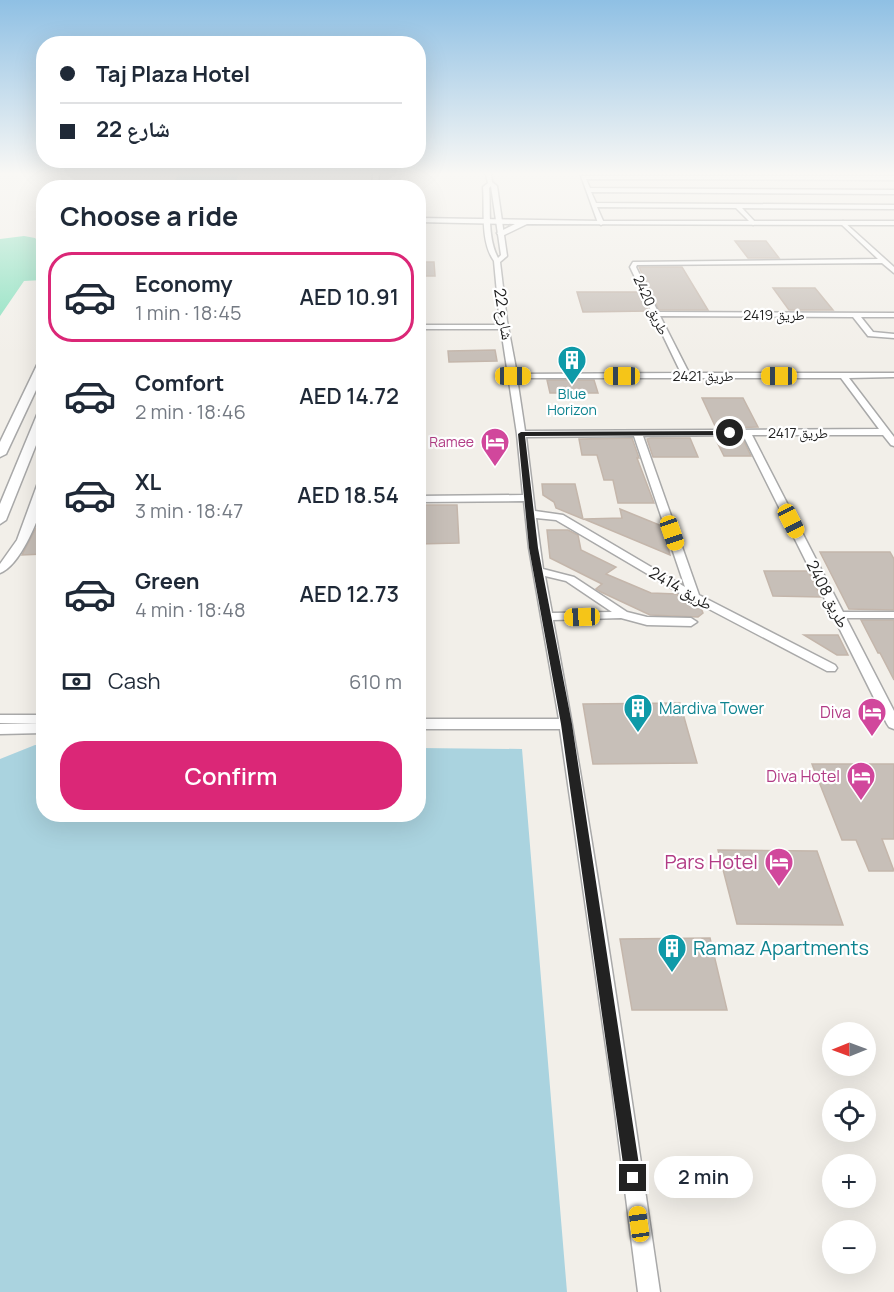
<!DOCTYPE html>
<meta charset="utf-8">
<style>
body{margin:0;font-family:Manrope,"Noto Naskh Arabic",sans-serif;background:#f6f6f7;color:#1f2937;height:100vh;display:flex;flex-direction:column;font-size:22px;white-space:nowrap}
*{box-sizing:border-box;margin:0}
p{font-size:20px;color:#747a83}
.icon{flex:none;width:33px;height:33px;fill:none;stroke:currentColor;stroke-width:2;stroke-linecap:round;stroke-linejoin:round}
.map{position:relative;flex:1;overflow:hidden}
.side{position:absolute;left:36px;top:180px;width:390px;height:642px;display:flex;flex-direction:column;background:#fff;border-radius:24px;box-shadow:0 6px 24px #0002}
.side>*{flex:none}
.banner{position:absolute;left:36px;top:36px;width:390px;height:132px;border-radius:24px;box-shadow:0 6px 24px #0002;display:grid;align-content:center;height:132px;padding:0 24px;background:#fff}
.needle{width:39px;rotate:269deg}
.controls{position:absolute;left:822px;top:1022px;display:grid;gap:12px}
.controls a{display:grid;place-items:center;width:54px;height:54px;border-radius:50%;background:#fff;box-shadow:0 6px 24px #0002;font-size:30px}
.end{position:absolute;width:27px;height:27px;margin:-14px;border:8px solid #222;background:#fff;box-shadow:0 0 0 3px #fff}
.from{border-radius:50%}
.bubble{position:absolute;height:42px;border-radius:21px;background:#fff;box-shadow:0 6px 24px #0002;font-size:20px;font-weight:600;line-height:42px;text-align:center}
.car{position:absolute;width:18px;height:36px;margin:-18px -9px;border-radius:8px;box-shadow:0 0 4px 2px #0007;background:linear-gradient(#f5c518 24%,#345 0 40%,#f5c518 0 76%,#345 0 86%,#f5c518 0)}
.banner b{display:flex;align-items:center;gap:21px;height:57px;font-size:22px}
.banner b+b{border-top:2px solid #e0e1e3}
.banner i{width:15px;height:15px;background:#1f2937}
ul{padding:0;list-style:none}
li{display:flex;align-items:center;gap:18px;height:90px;margin:0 12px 9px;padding:0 12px;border:3px solid transparent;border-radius:24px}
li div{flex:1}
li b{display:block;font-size:22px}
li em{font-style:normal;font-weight:600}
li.current{border-color:#db2777}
li>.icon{width:54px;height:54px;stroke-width:1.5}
h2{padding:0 24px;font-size:27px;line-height:72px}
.pay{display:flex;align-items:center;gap:15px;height:66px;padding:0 24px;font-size:22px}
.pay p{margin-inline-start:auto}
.action{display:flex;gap:12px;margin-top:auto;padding:12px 24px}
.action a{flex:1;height:69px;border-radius:24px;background:#db2777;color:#fff;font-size:24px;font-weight:600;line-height:69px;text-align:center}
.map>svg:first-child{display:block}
.pitch{fill:#88e0be}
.water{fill:#aad3df}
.building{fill:#c7bfb8;stroke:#c4b6ab;stroke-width:1.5}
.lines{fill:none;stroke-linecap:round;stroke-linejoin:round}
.minor-casing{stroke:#a9a9a9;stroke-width:3}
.tertiary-casing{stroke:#a9a9a9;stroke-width:3}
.minor{fill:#fff;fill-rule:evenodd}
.tertiary{fill:#fff;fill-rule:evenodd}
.route{fill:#222}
.labels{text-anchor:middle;stroke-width:4.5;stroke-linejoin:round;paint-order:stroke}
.far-street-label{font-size:14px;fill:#222;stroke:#fff}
.far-culture-label{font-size:14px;fill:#0d838f;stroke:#fff}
.far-hotel-label{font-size:14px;fill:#b23c85;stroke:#fff;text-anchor:end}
.street-label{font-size:16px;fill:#222;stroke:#fff}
.culture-label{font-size:16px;fill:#0d838f;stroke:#fff;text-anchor:start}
.hotel-label{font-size:16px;fill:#b23c85;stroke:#fff;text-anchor:end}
.near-hotel-label{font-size:20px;fill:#b23c85;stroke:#fff;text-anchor:end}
.near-culture-label{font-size:20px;fill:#0d838f;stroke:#fff;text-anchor:start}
</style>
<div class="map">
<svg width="894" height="1292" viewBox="0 0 894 1292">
<rect width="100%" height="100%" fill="#f2efe9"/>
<!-- pitch -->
<path class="pitch" d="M24,236L35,238L43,246V280L24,281L0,316V239Z"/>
<!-- water -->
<path class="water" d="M178,174H239L234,187H173Z
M35,745H43L44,814H418L419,748L522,749L567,1292H0V759Z"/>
<!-- building -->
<path class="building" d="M735,241H766L779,258H748Z
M418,262H434L435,276H418Z
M639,267H682L708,310H659Z
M773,288H815L833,310H789Z
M577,292H639L649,311L583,312Z
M495,350L497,361L449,362L448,351Z
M547,380H594L598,393H550Z
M702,398H743L758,427L716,428Z
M742,437L751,456H724L715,438Z
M632,438L639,458H637L654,503H618L613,480H604L597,455H582L579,439Z
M651,438H690L698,457H653L647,439Z
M542,484H575L583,519L556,508L554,502L543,495Z
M418,505H457L459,543L418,544Z
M44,508V554L22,555L36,528Z
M620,509L662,526L670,555L584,519L622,518Z
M547,530H568L578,535L581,550L616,567L606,574L651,593L677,594L701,608L703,613L698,617L650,615L601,592L596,589L602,584L550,558Z
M820,552H890L894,559V610L849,609Z
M764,571H808L821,597L773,596Z
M861,620H894V680L880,653H878Z
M804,635H838L848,655H837Z
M680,703L697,763L593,764L583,704Z
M812,764H894V839H882L894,871H869L856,840H842Z
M718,850L817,851L843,925L737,924Z
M710,938L727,1010H632L620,939Z"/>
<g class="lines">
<!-- minor casing -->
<g class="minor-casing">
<path id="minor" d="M373,174H379L378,188H372Z
M486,174H491L492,182L497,186L507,256L500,262L507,321L517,374L681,373L630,267L633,262L878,259L841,224L843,221L894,267V273L882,263L637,265L636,267L658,312L894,313V317H861L873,332L894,334V338L868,336L853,317L660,316L689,373H894V377L849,378L894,437V446L891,445L883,435H752L843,612H894V618H846L894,711V729L889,727L887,724L743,435L643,436L699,595L835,665L837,668L835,671H827L690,599L556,520L536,518L543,569L574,577L627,612L647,617L691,618L697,622L691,626L647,625L621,618L553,620C595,843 627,1068 660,1292H638L612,1088L560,729H418V719H559L529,548L524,501L418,502V496L523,495L517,434L501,329H418V325H500L494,261C480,241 485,210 483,187L488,183ZM491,186L501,255L498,258C487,237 491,210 489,188ZM517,378H841L879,429L525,431ZM634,436L685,587L563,515L535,511L526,437ZM545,576L566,581L612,612L552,613Z
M581,176H894V180L586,179L590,188L894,190V194L591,192L596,203L894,205V209L742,208L756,223L753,225L736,208L597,207L604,223L601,225L598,223Z
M44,477C44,483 44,490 44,496C41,516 20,566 0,573V564L17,540L39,480Z
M0,715H44V733L0,734V724L42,723H0Z"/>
</g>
<!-- tertiary casing -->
<g class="tertiary-casing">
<path id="tertiary" d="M418,218L601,221H894V225L527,224L500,237L497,233L515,224L418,222Z
M44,358V373L6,454L0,457V442L39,361Z
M44,407V425L6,520L0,524V504L39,410Z"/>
</g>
<!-- minor -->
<use href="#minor" class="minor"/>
<!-- tertiary -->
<use href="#tertiary" class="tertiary"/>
</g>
<!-- sky -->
<linearGradient id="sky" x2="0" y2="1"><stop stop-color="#8fc0e4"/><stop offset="0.49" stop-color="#f9f8f5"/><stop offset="1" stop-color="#f9f8f5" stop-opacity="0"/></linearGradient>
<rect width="894" height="355" fill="url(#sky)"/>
<!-- route -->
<path class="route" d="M730,431L732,435L525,436L538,548L572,724L641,1178L639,1184L633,1186L628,1184L625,1178L561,724L529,548L518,434L521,432Z"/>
<!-- icons -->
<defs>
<g id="building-pin" transform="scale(1.5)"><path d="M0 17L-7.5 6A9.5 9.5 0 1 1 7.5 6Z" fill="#0f9aa8" stroke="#fff"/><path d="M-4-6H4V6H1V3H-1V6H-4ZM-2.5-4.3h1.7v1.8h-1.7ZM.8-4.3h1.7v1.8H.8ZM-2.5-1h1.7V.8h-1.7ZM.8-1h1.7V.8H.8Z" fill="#fff"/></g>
<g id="hotel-pin" transform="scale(1.5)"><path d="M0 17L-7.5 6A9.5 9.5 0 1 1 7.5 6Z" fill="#d1479c" stroke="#fff"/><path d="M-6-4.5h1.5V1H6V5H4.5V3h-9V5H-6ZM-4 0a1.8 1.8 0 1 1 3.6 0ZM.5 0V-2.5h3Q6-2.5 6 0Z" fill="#fff"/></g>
</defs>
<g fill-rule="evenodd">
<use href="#building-pin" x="572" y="360"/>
<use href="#hotel-pin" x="495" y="442"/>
<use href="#building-pin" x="638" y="708"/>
<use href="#hotel-pin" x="872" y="712"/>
<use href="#hotel-pin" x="861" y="776"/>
<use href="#hotel-pin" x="779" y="862"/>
<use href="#building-pin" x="672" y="948"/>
</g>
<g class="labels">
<!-- far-street labels -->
<g class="far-street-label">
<text transform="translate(651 305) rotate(65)" y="5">طريق 2420</text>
<text x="774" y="320">طريق 2419</text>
<text x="703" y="381">طريق 2421</text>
<text x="798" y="438">طريق 2417</text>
</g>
<!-- far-culture labels -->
<g class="far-culture-label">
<text x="572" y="399">Blue<tspan x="572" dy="16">Horizon</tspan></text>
</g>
<!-- far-hotel labels -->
<g class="far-hotel-label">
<text x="474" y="447">Ramee</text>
</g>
<!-- street labels -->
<g class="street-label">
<text transform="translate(504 314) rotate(81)" y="6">شارع 22</text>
<text transform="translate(681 588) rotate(30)" y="6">طريق 2414</text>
<text transform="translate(828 594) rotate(63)" y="6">طريق 2408</text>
</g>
<!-- culture labels -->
<g class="culture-label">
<text x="659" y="714">Mardiva Tower</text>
</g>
<!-- hotel labels -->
<g class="hotel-label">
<text x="851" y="718">Diva</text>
<text x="840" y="782">Diva Hotel</text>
</g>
<!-- near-hotel labels -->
<g class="near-hotel-label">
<text x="758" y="869">Pars Hotel</text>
</g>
<!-- near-culture labels -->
<g class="near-culture-label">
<text x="693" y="955">Ramaz Apartments</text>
</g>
</g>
</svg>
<div class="controls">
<a><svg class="needle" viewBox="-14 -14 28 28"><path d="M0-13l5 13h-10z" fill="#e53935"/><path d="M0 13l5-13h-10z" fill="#747a83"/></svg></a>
<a><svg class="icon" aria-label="locate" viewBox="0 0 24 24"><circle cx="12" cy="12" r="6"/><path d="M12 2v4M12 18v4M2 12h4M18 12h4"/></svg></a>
<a>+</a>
<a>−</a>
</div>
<i class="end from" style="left:730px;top:433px"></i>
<i class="end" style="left:633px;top:1178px"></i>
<div class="bubble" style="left:654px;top:1156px;width:99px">2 min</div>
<i class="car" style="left:513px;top:376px;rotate:90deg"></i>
<i class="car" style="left:622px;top:376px;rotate:270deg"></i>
<i class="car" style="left:779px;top:376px;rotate:270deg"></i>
<i class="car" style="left:791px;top:521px;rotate:153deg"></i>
<i class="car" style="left:672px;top:533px;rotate:161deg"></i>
<i class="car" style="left:582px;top:617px;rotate:268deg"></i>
<i class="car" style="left:639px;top:1224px;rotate:352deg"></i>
<div class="banner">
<b><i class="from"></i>Taj Plaza Hotel</b>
<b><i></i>شارع 22</b>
</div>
<section class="side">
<h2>Choose a ride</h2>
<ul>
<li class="current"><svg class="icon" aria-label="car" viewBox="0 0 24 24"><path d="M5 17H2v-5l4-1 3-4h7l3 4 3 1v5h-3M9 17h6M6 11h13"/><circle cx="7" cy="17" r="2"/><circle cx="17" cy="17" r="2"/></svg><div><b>Economy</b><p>1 min · 18:45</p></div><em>AED 10.91</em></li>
<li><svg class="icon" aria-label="car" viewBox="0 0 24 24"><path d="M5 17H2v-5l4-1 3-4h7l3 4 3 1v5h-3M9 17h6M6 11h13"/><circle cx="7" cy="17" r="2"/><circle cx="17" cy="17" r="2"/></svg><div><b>Comfort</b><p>2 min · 18:46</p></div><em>AED 14.72</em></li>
<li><svg class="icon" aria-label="car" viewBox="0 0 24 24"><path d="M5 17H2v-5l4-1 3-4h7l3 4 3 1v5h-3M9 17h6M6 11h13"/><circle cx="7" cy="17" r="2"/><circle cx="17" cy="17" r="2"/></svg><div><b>XL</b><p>3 min · 18:47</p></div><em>AED 18.54</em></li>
<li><svg class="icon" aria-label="car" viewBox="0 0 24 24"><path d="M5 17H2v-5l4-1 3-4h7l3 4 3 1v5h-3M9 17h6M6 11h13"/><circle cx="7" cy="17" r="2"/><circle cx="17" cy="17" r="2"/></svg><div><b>Green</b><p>4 min · 18:48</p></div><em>AED 12.73</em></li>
</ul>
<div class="pay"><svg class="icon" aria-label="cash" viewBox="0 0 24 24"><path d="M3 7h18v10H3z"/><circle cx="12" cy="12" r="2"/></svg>Cash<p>610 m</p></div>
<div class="action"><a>Confirm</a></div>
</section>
</div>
